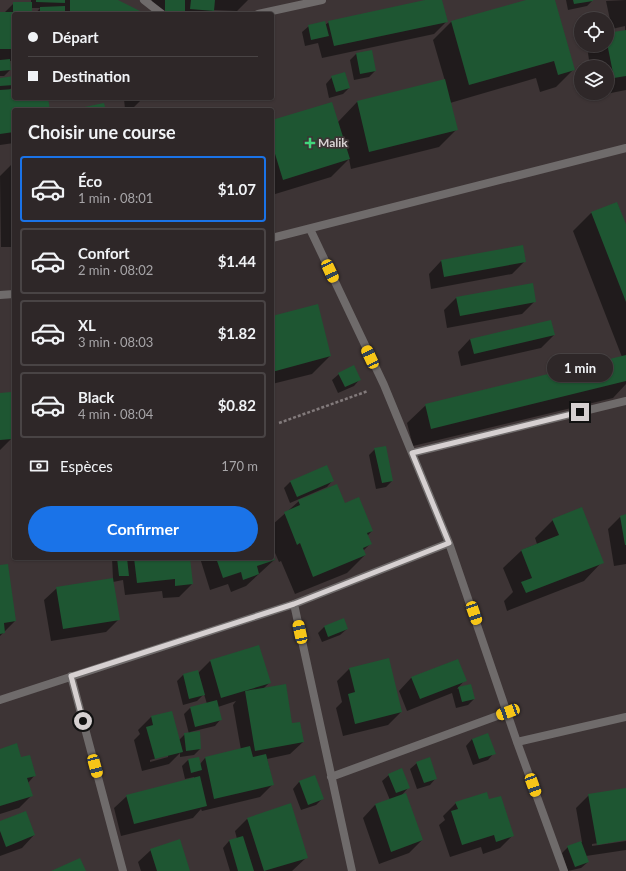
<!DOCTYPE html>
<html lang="fr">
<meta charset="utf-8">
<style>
body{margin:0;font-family:Lato,sans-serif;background:#362f30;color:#f1f3f6;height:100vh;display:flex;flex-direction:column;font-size:15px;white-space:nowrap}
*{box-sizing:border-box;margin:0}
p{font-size:13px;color:#a7a5a8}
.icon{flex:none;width:22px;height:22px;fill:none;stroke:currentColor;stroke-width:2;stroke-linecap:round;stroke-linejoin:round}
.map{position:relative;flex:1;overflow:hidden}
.drawer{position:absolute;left:12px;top:108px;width:262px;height:452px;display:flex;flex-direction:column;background:#2e2728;border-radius:4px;box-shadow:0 1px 3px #0004,0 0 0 1px #494445}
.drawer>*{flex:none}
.banner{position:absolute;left:12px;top:12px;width:262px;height:88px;border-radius:4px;box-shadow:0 1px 3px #0004,0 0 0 1px #494445;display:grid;align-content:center;height:88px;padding:0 16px;background:#2e2728}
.tools{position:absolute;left:574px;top:12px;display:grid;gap:8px}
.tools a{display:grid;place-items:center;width:40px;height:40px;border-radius:50%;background:#2e2728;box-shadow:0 1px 3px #0004,0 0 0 1px #494445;font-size:20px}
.end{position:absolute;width:18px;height:18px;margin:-9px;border:5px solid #d6d0d1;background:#111;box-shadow:0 0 0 2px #111}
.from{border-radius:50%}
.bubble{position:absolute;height:28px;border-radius:14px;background:#2e2728;box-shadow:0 1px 3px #0004,0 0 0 1px #494445;font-size:13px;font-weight:700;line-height:28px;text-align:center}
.car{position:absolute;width:12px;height:24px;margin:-12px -6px;border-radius:5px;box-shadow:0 0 3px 1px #0007;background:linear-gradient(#f5c518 24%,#345 0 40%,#f5c518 0 76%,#345 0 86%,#f5c518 0)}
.banner b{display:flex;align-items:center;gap:14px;height:38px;font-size:15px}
.banner b+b{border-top:1px solid #494445}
.banner i{width:10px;height:10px;background:#f1f3f6}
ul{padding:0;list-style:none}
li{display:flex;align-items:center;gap:12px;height:66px;margin:0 8px 6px;padding:0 8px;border:2px solid #494445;border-radius:4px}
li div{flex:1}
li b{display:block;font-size:15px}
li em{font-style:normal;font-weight:700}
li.selected{border-color:#1a73e8}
li>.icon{width:36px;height:36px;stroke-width:1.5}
h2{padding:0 16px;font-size:18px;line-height:48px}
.pay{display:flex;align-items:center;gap:10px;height:44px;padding:0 16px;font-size:15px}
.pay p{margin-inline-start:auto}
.action{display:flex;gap:8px;margin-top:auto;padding:8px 16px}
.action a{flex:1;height:46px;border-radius:24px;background:#1a73e8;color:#fff;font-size:16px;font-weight:700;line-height:46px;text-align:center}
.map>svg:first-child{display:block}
.shadow{fill:#0007;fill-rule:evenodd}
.building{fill:#1e5632}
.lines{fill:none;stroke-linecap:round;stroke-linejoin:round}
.path{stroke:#827a7b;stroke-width:2.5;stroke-dasharray:3 2;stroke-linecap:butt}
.minor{stroke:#6f6b6b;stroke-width:8}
.tertiary{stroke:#6f6b6b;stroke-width:8}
.route{stroke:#d6d0d1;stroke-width:5}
.poi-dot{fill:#41d77c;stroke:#3d3435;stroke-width:1.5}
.labels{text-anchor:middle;stroke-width:3.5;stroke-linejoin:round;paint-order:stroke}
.poi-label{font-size:12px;font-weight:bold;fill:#d6d0d1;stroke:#3d3435;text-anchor:start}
</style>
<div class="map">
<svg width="626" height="871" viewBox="0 0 626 871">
<rect width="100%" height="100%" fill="#3d3435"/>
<!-- shadow -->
<path class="shadow" d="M31,0H116L143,14H35L40,8H31V14H14V61H9L10,70L4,76H0V13H4L14,3H31Z
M152,0H248L237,11L213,10L209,14H153Z
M430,0H441L446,22L434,34L322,58L318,43L305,46L302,32L309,26L325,25L329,22Z
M530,0H554L574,69L556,87L540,92L536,78L450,103L457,129L439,147L351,169L349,159L331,177L272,195V121L338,122L357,102L445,81L433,40L451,22Z
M566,0H593L587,6L568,10Z
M626,0V90L596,96V93H607V67H590L588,53L595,45H607V34L625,31V26L612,29L606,1Z
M371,51L375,71L369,77L354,80L350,60L356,54Z
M14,77V86L9,90H14V98H47L49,110H14V143L0,145V79Z
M332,77L349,88L343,94L329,98L326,84Z
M101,98H143L133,108L125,109L124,99L101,100Z
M11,165H14V247H1L0,176Z
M617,203L626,227V384L613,398L413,446L407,423L426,405L622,357L573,231L591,213Z
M441,261H525L512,274L431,289L429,274Z
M456,298L535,301L522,314L447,328L444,310Z
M272,317L330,356L312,374L272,384Z
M554,335L541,348L461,366L458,352L470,339Z
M339,374L360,379L354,386L338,393L332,380Z
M0,394L11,439L0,450Z
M375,449L392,481L386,487L376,489L369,455Z
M333,480L327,487L290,503L284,488L290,482Z
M299,501L344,504L372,531L367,536L370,544L363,551L365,555L347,573L295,594L281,561L279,562L272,546V525Z
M626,515V564L614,566L608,529L620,517Z
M553,520L602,562L584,581L507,611L504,601L513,592L503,568L522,550L537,544L535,538Z
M272,553L274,560L261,572L246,586L231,592L228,584L210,590L200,558H272Z
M112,558H189L192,584L179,597L163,598L162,591L125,595L123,580L113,582L118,620L106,632L51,641L44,600L57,588L113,579Z
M0,566L15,621L0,636Z
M343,620L347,629L340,635L322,642L318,633L324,627Z
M457,660L465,680L457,689L470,685L474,699L468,705L456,708L452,693L407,711L399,691L411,678Z
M210,661L269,683L263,689L292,724L303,742L290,754L267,759L273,784L260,797L202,811L201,809L193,818L121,836L114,808L127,796L194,779V777L185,779L182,766L188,760L198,758L200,764L205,758L241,750L233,705L236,701L218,707L221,719L215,726L190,732L200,749L194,755L180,757V753L169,764L142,771L134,740L140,734L138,730L151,717L171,712L179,740L185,734H189L184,714L190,708L207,704L204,694L197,701L183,705L177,681L183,675L197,671L198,673ZM168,755V757L150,762V760Z
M349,669L401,712L388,725L343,736L336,708L342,702L337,681Z
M472,739L494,753L488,760L473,765L466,746Z
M0,750L20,758L35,775L28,783L32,795L19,808L0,814Z
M417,763L436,778L430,785L417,789L410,769Z
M389,775L409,787L400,797L422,840L409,853L379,864L363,818L375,805L390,800L382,781Z
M314,777L322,799L316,805L301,810L293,789L299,782Z
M626,789V839L592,844V846L626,841V850L586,856L588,862L581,868L568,871L562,853L568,847L582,842L576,808L589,795Z
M489,801L513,835L500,848L483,854L481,847L450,857L439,825L445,820L443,816L456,803Z
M247,819L307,857L292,871H230L223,848L229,841L237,839L235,831Z
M0,822L34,835L22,848L0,856Z
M151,850L189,871H141L138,862Z"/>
<!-- building -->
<path class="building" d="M36,0H65V3L36,2Z
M70,0H118L146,14H99L94,12V14H75L70,12Z
M165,0H185V11L165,12Z
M191,0H215L214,11L190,9Z
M425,0H442L448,22L334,46L328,21Z
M526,0H555L575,70L558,75L554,61L469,85L451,21Z
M573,0H593V1L574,4Z
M13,2H32V14H14V49H0V12H13Z
M65,6V14H40V7Z
M325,21L329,36L311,40L308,25Z
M626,30V76L614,78L607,43V33Z
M372,50L376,71L360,74L356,53Z
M10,59L11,70L0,71V60Z
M345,72L350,88L336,92L331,76Z
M14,76V85L0,86V78Z
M445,79L458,130L369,152L357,101Z
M14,89V98H48L50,110H14V132L0,134V90Z
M332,102L350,159L283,180L272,144V120Z
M104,103L106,110H75V109Z
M11,164H14V211H13Z
M617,202L626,224V302L591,212Z
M523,245L526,262L444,277L441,260Z
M533,283L536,302L460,316L456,297Z
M318,304L331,356L272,372V316Z
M551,320L555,335L474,354L470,339Z
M626,355V381L431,429L425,404Z
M354,365L361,380L345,387L338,373Z
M11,392L12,439L0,440V393Z
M386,446L393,481L382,483L374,448Z
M327,465L334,481L297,497L290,481Z
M337,484L345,503L359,497L373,531L367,533L372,544L363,548L366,555L313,577L300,543L297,545L284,512L300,505L298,500Z
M582,507L604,563L526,593L521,582L532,578L521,550L559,535L552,519Z
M626,514V545H625L620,516Z
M272,551L275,560L257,566L259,574L243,580L241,572L223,578L216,558H272Z
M117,558H127L129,576H119Z
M134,558H190L193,584L175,586V579L137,583Z
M8,564L16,621L4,623L5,633L0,634V565Z
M113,578L120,620L63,629L56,587Z
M344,618L348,629L328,637L324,626Z
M259,645L271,683L221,698L210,660Z
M389,658L402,712L355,724L348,694L355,692L349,668Z
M458,659L467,681L420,699L411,677Z
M198,670L205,695L189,699L183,674Z
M286,684L292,723L300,722L304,742L255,751L245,691Z
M471,684L475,699L462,702L458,687Z
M217,700L222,720L195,727L190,707Z
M172,711L183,752L155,759L146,727L153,725L151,716Z
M200,731L201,749L186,751L184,733Z
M488,733L496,754L479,759L472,739Z
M17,743L21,757L30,755L36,776L27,778L33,796L0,806V749Z
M250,746L253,757L266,754L274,785L214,799L205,757Z
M199,757L202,770L191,773L188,759Z
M430,757L437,779L424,783L416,762Z
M402,768L410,788L396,793L388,774Z
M315,775L324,799L308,805L299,781Z
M200,776L207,806L134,824L126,795Z
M626,788V840L597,845L588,794Z
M487,792L489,799L501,796L514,836L496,842L494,835L462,845L451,811L458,809L455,802Z
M406,793L423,840L391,852L375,804Z
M291,803L308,858L264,871L247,818Z
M26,811L35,835L6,847L0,831V821Z
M243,836L254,871H238L229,840Z
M180,839L190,871H157L150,849Z
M581,841L589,862L575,867L567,846Z
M80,858L86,871H51Z"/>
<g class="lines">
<!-- path -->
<path class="path" d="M279,423L368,391"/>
<!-- minor -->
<path class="minor" d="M144,0L162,14
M258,14L322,0
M310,229L384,385L449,543L517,742L564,871
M412,453L626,401
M294,604L352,871
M71,676L123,871
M0,700L294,604L449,543
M517,742L626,717
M331,777L508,712"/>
<!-- tertiary -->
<path class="tertiary" d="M272,238L626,148
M0,295L14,294"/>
</g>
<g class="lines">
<!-- route -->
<path class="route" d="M83,721L71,676L294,604L449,543L412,453L580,412"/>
</g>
<!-- markers -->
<path class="poi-dot" d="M308 137h4v4h4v4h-4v4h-4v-4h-4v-4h4z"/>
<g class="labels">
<!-- poi labels -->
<g class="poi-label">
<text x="318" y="147">Malik</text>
</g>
</g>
</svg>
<div class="tools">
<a><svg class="icon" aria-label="locate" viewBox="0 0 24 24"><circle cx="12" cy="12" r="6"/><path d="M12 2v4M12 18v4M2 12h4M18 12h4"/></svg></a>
<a><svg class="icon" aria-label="layers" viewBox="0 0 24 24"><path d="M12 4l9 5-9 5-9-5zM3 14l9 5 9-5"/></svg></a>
</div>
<i class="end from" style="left:83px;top:721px"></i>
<i class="end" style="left:580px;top:412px"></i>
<div class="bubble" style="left:547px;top:354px;width:66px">1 min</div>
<i class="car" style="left:330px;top:271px;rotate:155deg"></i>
<i class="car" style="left:370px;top:357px;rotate:335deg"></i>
<i class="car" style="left:474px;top:613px;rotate:161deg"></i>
<i class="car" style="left:300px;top:632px;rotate:348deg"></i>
<i class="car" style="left:508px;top:712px;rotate:250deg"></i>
<i class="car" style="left:95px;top:766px;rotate:165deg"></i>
<i class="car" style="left:533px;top:785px;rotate:160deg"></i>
<div class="banner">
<b><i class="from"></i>Départ</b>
<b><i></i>Destination</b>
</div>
<section class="drawer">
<h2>Choisir une course</h2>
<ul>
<li class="selected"><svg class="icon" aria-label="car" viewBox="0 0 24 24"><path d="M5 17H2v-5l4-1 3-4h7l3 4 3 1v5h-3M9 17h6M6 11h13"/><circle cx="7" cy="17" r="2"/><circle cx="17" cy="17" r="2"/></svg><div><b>Éco</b><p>1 min · 08:01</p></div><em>$1.07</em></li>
<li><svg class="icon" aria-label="car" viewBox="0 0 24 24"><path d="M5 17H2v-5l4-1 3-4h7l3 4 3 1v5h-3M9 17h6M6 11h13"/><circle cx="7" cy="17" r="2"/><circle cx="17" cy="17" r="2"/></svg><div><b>Confort</b><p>2 min · 08:02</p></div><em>$1.44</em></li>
<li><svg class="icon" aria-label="car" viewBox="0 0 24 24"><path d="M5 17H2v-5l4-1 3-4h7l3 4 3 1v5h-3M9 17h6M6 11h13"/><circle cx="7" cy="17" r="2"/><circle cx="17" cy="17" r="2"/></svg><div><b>XL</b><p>3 min · 08:03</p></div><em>$1.82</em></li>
<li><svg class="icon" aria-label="car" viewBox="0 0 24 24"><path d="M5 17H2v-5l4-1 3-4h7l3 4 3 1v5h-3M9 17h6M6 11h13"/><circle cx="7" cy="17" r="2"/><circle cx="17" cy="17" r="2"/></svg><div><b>Black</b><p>4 min · 08:04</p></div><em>$0.82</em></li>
</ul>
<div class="pay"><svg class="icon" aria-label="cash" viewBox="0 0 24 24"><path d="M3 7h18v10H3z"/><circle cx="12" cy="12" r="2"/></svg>Espèces<p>170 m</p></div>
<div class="action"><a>Confirmer</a></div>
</section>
</div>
